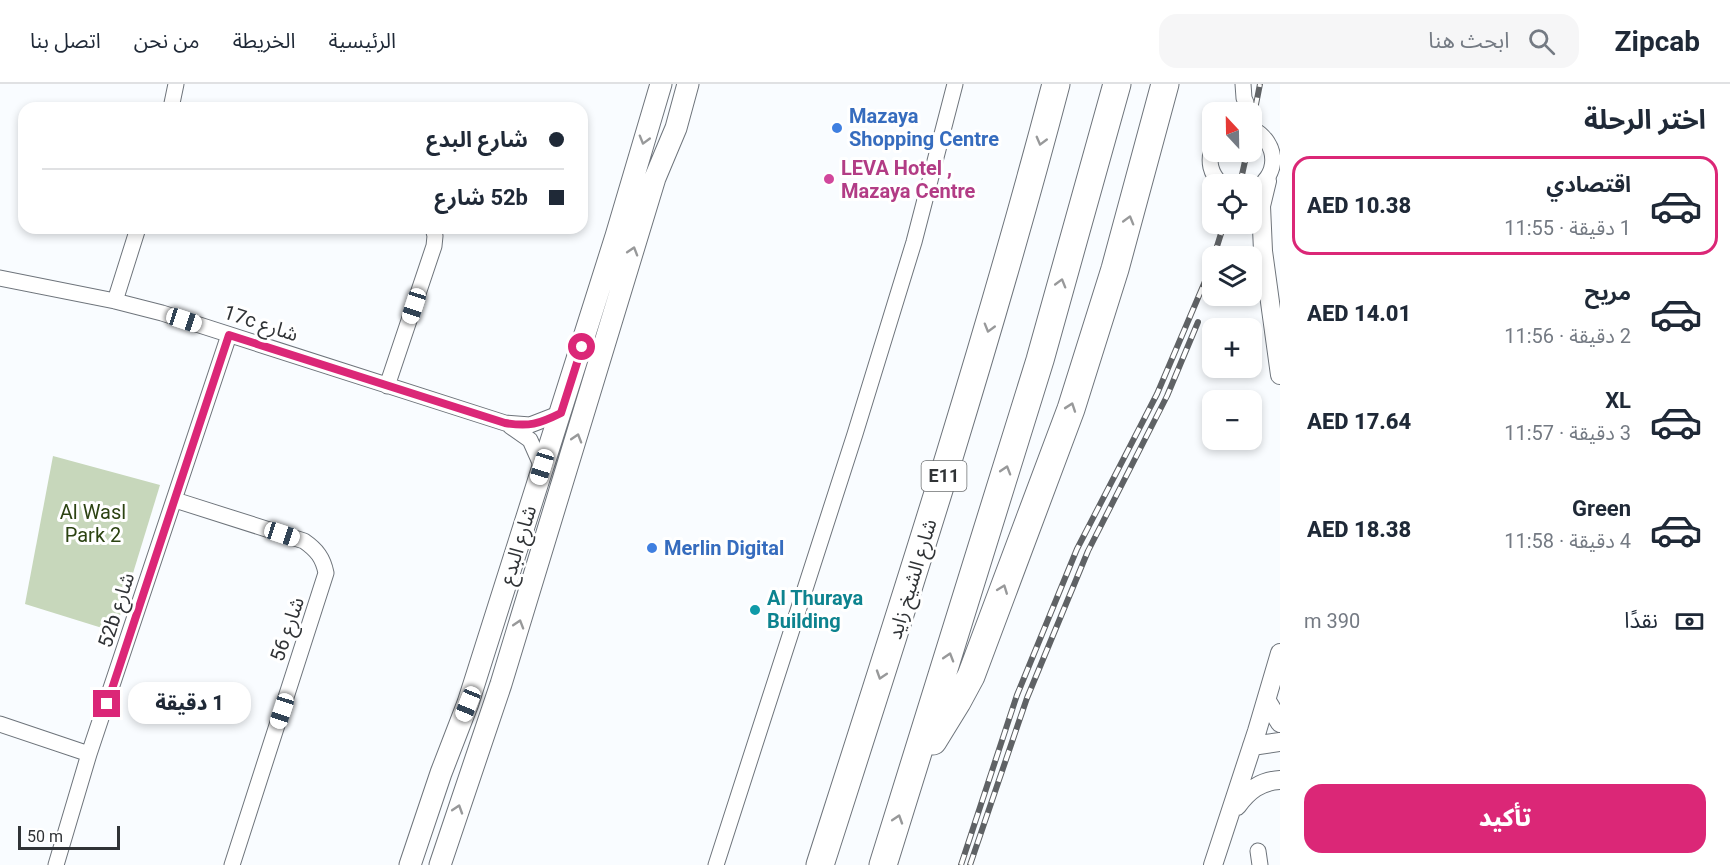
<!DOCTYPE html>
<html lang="ar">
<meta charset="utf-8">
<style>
body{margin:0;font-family:Roboto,"Noto Sans Arabic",sans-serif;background:#f6f6f7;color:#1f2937;direction:rtl;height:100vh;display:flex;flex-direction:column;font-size:22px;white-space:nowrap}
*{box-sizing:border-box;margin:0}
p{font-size:20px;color:#747a83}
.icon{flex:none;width:33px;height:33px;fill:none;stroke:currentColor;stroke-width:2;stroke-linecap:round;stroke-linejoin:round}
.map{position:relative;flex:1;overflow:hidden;direction:ltr}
.side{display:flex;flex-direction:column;background:#fff;width:450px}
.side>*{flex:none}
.top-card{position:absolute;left:18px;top:18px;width:570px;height:132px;border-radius:18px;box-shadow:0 3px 9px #0003;direction:rtl;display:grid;align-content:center;height:132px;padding:0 24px;background:#fff}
.needle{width:39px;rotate:338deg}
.tools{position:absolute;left:1202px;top:18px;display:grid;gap:12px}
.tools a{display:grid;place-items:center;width:60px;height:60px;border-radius:12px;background:#fff;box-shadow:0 3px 9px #0003;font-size:30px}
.scale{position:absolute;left:18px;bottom:15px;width:102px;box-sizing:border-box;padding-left:6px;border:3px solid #303336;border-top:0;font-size:16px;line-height:21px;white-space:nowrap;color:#303336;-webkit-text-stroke:4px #fff;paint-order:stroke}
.end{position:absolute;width:27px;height:27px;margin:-14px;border:8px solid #db2777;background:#fff;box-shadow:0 0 0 3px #fff}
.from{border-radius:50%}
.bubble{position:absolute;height:42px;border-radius:18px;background:#fff;box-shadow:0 3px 9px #0003;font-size:20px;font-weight:800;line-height:42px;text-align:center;direction:rtl}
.car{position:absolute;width:18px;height:36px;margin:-18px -9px;border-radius:8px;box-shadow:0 0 4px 2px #0007;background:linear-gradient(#fff 24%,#345 0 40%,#fff 0 76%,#345 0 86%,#fff 0)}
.top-card b{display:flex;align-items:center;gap:21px;height:57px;font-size:22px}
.top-card b+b{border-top:2px solid #e0e1e3}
.top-card i{width:15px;height:15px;background:#1f2937}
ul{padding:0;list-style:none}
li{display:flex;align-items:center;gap:18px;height:99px;margin:0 12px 9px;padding:0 12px;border:3px solid transparent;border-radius:18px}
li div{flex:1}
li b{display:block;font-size:22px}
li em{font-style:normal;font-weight:800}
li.on{border-color:#db2777}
li>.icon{width:54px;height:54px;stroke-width:1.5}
h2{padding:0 24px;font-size:27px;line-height:72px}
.pay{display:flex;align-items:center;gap:15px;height:66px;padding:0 24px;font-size:22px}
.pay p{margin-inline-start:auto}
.button{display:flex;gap:12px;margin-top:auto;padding:12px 24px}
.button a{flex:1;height:69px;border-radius:18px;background:#db2777;color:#fff;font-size:24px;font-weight:800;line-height:69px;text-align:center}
header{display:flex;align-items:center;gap:36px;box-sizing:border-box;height:84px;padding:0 30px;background:#fff;border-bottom:2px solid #e0e1e3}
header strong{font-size:28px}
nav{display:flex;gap:33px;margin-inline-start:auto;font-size:21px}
.search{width:420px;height:54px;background:#f6f6f7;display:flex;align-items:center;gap:15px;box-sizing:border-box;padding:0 21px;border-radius:18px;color:#747a83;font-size:22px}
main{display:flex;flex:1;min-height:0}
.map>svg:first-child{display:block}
.green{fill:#c7d7bb}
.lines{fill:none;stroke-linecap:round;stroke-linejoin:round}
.minor-casing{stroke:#6e747b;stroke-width:17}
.tertiary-casing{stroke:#6e747b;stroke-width:20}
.secondary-casing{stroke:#6e747b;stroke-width:23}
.motorway-casing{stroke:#6e747b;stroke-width:29}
.minor{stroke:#fff;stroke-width:15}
.tertiary{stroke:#fff;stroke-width:18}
.secondary{stroke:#fff;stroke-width:21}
.motorway{stroke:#fff;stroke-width:27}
.rail-casing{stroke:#5f6265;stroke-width:6}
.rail{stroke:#fff;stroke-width:4;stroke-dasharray:11;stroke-linecap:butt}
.oneway{stroke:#98999a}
.route{stroke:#db2777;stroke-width:8}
.shop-dot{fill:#3f7fe0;stroke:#fff;stroke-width:2}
.hotel-dot{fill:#d1479c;stroke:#fff;stroke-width:2}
.culture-dot{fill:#0f9aa8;stroke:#fff;stroke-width:2}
.labels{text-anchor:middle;stroke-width:6;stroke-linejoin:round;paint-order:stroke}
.shield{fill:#fff;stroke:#6e7072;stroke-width:1.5}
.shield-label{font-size:18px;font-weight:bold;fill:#303336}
.shop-label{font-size:20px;font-weight:bold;fill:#366cbe;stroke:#fff;text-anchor:start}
.hotel-label{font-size:20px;font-weight:bold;fill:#b23c85;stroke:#fff;text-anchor:start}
.street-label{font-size:20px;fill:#303336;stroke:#fff}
.park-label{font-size:20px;fill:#2c4312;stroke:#fff}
.culture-label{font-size:20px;font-weight:bold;fill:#0d838f;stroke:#fff;text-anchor:start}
</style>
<header>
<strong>Zipcab</strong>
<div class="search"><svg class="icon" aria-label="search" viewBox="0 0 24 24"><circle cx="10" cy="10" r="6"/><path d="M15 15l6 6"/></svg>ابحث هنا</div>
<nav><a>الرئيسية</a><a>الخريطة</a><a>من نحن</a><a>اتصل بنا</a></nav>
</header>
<main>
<section class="side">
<h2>اختر الرحلة</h2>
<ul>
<li class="on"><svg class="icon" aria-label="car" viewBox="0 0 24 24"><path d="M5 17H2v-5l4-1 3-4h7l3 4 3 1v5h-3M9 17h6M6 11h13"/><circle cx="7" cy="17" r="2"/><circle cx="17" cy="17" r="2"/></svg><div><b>اقتصادي</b><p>1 دقيقة · 11:55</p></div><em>AED 10.38</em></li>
<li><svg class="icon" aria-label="car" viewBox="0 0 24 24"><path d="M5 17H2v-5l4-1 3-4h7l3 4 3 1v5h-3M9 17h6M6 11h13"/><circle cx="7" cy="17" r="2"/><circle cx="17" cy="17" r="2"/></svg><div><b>مريح</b><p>2 دقيقة · 11:56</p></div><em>AED 14.01</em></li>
<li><svg class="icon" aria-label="car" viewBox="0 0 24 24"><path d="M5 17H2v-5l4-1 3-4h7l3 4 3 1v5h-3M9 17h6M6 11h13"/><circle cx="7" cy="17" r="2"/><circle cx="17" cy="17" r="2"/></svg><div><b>XL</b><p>3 دقيقة · 11:57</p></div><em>AED 17.64</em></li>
<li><svg class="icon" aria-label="car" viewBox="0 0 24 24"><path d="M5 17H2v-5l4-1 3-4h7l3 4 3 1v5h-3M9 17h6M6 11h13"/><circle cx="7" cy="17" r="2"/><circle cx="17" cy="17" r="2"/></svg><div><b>Green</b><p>4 دقيقة · 11:58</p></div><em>AED 18.38</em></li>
</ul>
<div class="pay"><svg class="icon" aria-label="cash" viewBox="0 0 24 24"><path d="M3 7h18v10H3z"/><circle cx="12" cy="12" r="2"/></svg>نقدًا<p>390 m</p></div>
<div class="button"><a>تأكيد</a></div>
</section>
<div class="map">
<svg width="1280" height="781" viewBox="0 0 1280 781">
<rect width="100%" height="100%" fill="#f9fcff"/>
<!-- green -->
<path class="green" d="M53,372L160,401L115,548L25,520Z"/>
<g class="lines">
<!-- minor casing -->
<g class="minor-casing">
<path id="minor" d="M1243,0L1244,14L1250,28
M171,24L176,0
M1251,44C1280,59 1280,93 1251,107
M1212,63C1208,78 1210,89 1221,100
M0,194L115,217L162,229L505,339L530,341L561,329
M115,217L138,144
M387,302L434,162L435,152L433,144
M510,342L530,356L542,383
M175,416L304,457C317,466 323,474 326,489L232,781
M0,640L89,670
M1258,767L1260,781
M56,781L89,670L229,251
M716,781L855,350L914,158L955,0"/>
</g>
<!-- tertiary casing -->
<g class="tertiary-casing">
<path id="tertiary" d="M1267,97L1261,122L1263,167L1280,291
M1267,617L1280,639
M1252,662L1280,658
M1237,722C1248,707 1260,697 1280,696
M1213,781L1257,647L1280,569"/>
</g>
<!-- secondary casing -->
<g class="secondary-casing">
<path id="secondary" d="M410,781L441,689L468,619L616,152L661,0
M440,781L501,600L655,94L676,44L688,0"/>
</g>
<!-- motorway casing -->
<g class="motorway-casing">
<path id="motorway" d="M933,657L957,618L971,592L1071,325L1115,185L1165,0
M820,781C903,522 987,263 1056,0
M883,781L1040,276L1117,0"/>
</g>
<!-- minor -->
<use href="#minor" class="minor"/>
<!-- tertiary -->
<use href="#tertiary" class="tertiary"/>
<!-- secondary -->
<use href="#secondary" class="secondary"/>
<!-- motorway -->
<use href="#motorway" class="motorway"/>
<!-- rail casing -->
<g class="rail-casing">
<path id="rail" d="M1251,46L1260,0
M1240,100L1247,68
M1214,172L1224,140
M961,781L1017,611L1077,465L1157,310L1212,181
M970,781L1027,614L1088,467L1167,312L1198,238"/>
</g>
<!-- rail -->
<use href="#rail" class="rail"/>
</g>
<!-- one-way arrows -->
<defs><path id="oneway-chevron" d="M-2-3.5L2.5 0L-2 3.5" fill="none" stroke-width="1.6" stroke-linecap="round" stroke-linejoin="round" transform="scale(1.5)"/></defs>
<g class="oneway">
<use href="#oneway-chevron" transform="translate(644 56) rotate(106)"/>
<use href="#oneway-chevron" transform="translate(1041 57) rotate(105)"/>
<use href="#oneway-chevron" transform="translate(1129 136) rotate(-74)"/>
<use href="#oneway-chevron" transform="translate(633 167) rotate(-73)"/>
<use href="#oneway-chevron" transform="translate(1061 199) rotate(-74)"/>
<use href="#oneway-chevron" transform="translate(989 244) rotate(106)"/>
<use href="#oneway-chevron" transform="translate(1071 323) rotate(-71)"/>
<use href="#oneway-chevron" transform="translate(577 354) rotate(-73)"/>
<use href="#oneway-chevron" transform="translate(1006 386) rotate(-73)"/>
<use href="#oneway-chevron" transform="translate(1003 505) rotate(-69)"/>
<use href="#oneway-chevron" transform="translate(519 540) rotate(-73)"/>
<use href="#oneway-chevron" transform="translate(949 573) rotate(-73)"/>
<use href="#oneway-chevron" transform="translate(881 591) rotate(108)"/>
<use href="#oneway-chevron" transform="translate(458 725) rotate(-72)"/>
<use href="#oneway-chevron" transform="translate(898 735) rotate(-72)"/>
</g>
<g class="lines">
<!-- route -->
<path class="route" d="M107,620L229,251L505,339C529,343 539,340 561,329L582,263"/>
</g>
<!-- markers -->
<g class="shop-dot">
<circle cx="837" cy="44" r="6"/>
<circle cx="652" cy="464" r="6"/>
</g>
<circle class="hotel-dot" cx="829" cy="95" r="6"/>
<circle class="culture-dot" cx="755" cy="526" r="6"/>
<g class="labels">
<!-- shield labels -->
<rect class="shield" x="921.5" y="377" width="45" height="30" rx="4.5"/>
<g class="shield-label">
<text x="944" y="398">E11</text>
</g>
<!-- shop labels -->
<g class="shop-label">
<text x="849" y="39">Mazaya<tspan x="849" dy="23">Shopping Centre</tspan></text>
<text x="664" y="471">Merlin Digital</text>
</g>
<!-- hotel labels -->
<g class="hotel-label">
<text x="841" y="91">LEVA Hotel ,<tspan x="841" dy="23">Mazaya Centre</tspan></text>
</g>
<!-- street labels -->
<g class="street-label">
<text transform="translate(261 239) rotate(18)" y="7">17c شارع</text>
<text transform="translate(518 461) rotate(-73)" y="7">شارع البدع</text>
<text transform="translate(912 495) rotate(-73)" y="7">شارع الشيخ زايد</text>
<text transform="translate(116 526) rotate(-72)" y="7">52b شارع</text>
<text transform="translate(287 545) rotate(-71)" y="7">شارع 56</text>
</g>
<!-- park labels -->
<g class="park-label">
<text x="93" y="435">Al Wasl<tspan x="93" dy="23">Park 2</tspan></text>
</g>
<!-- culture labels -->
<g class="culture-label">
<text x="767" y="521">Al Thuraya<tspan x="767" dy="23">Building</tspan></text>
</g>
</g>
</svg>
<div class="tools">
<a><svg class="needle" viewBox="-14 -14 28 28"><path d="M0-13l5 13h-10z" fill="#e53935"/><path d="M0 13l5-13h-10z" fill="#747a83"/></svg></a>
<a><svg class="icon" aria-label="locate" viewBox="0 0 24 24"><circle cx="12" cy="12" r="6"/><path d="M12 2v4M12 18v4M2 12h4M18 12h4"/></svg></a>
<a><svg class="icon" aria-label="layers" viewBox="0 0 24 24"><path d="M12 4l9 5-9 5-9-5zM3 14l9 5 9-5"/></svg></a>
<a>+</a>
<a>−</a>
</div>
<div class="scale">50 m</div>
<i class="end from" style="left:582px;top:263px"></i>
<i class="end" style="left:107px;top:620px"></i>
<div class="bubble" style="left:128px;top:598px;width:123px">1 دقيقة</div>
<i class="car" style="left:414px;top:222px;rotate:198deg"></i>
<i class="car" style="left:184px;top:236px;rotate:108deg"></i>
<i class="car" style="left:542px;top:383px;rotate:197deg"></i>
<i class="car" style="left:282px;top:450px;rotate:108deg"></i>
<i class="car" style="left:468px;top:620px;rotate:202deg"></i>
<i class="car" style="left:282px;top:627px;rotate:198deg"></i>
<div class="top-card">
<b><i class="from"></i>شارع البدع</b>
<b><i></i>52b شارع</b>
</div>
</div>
</main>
